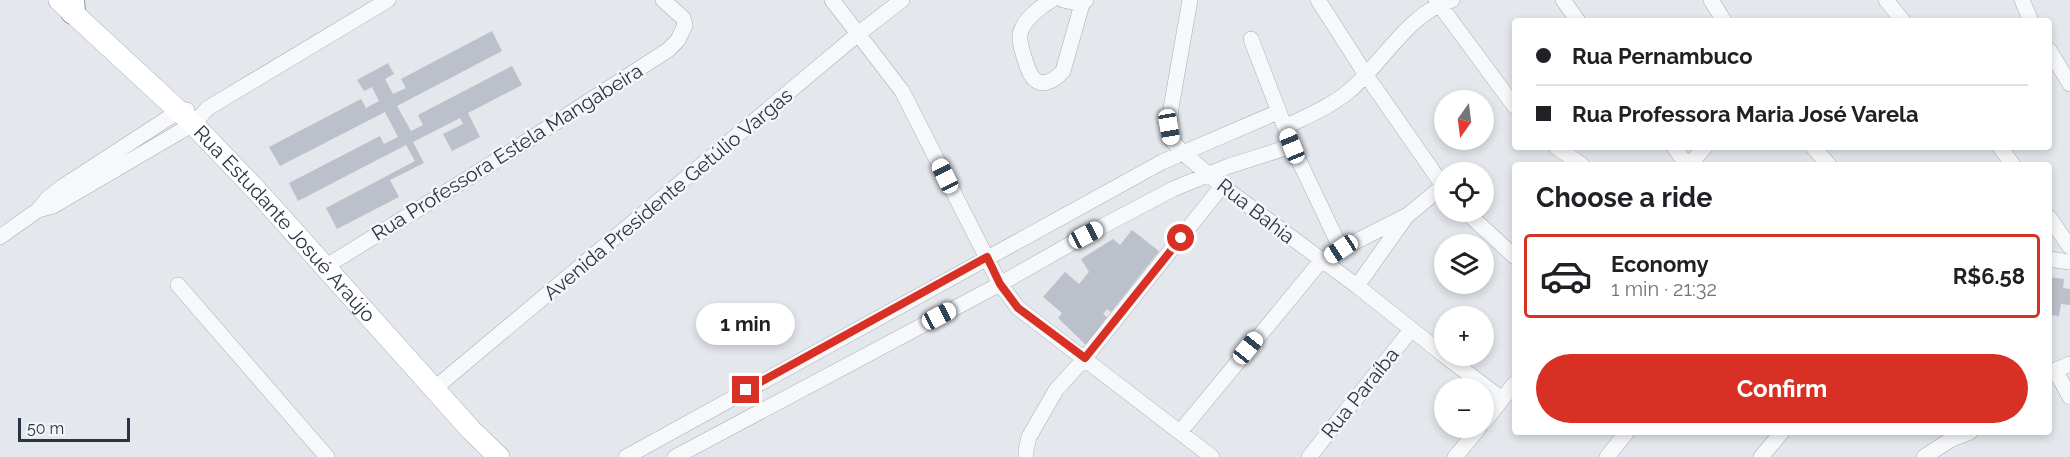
<!DOCTYPE html>
<meta charset="utf-8">
<style>
body{margin:0;font-family:Raleway,sans-serif;background:#f2f2f2;color:#202124;height:100vh;display:flex;flex-direction:column;font-size:22px;white-space:nowrap}
*{box-sizing:border-box;margin:0}
p{font-size:20px;color:#757577}
.icon{flex:none;width:33px;height:33px;fill:none;stroke:currentColor;stroke-width:2;stroke-linecap:round;stroke-linejoin:round}
.map{position:relative;flex:1;overflow:hidden}
.drawer{position:absolute;left:1512px;top:162px;width:540px;height:273px;display:flex;flex-direction:column;background:#fff;border-radius:6px;box-shadow:0 3px 9px #0003}
.drawer>*{flex:none}
.guide{position:absolute;left:1512px;top:18px;width:540px;height:132px;border-radius:6px;box-shadow:0 3px 9px #0003;display:grid;align-content:center;height:132px;padding:0 24px;background:#fff}
.needle{width:39px;rotate:194deg}
.fabs{position:absolute;left:1434px;top:90px;display:grid;gap:12px}
.fabs a{display:grid;place-items:center;width:60px;height:60px;border-radius:50%;background:#fff;box-shadow:0 3px 9px #0003;font-size:30px}
.scale{position:absolute;left:18px;bottom:15px;width:112px;box-sizing:border-box;padding-left:6px;border:3px solid #2b3445;border-top:0;font-size:16px;line-height:21px;white-space:nowrap;color:#2b3445;-webkit-text-stroke:4px #f4f6f9;paint-order:stroke}
.end{position:absolute;width:27px;height:27px;margin:-14px;border:8px solid #d93025;background:#fff;box-shadow:0 0 0 3px #fff}
.from{border-radius:50%}
.bubble{position:absolute;height:42px;border-radius:21px;background:#fff;box-shadow:0 3px 9px #0003;font-size:20px;font-weight:700;line-height:42px;text-align:center}
.car{position:absolute;width:18px;height:36px;margin:-18px -9px;border-radius:8px;box-shadow:0 0 4px 2px #0007;background:linear-gradient(#fff 24%,#345 0 40%,#fff 0 76%,#345 0 86%,#fff 0)}
.guide b{display:flex;align-items:center;gap:21px;height:57px;font-size:22px}
.guide b+b{border-top:2px solid #e0e0e0}
.guide i{width:15px;height:15px;background:#202124}
ul{padding:0;list-style:none}
li{display:flex;align-items:center;gap:18px;height:84px;margin:0 12px 9px;padding:0 12px;border:3px solid transparent;border-radius:6px}
li div{flex:1}
li b{display:block;font-size:22px}
li em{font-style:normal;font-weight:700}
li.on{border-color:#d93025}
li>.icon{width:54px;height:54px;stroke-width:1.5}
h2{padding:0 24px;font-size:27px;line-height:72px}
.primary-button{display:flex;gap:12px;margin-top:auto;padding:12px 24px}
.primary-button a{flex:1;height:69px;border-radius:36px;background:#d93025;color:#fff;font-size:24px;font-weight:700;line-height:69px;text-align:center}
.map>svg:first-child{display:block}
.building{fill:#bbc0ca}
.lines{fill:none;stroke-linecap:round;stroke-linejoin:round}
.minor-casing{stroke:#a9aeb7;stroke-width:16}
.secondary-casing{stroke:#a9aeb7;stroke-width:22}
.trunk-casing{stroke:#8b94a3;stroke-width:26}
.minor{stroke:#f7f8fa;stroke-width:15}
.secondary{stroke:#fff;stroke-width:21}
.trunk{stroke:#fff;stroke-width:24}
.route{stroke:#d93025;stroke-width:8}
.labels{text-anchor:middle;stroke-width:5;stroke-linejoin:round;paint-order:stroke}
.street-label{font-size:20px;fill:#2b3445;stroke:#f4f6f9}
</style>
<div class="map">
<svg width="2070" height="457" viewBox="0 0 2070 457">
<rect width="100%" height="100%" fill="#e4e7ec"/>
<!-- building -->
<path class="building" d="M492,31L502,51L397,106L411,131L423,125L418,115L512,66L522,85L468,113L480,137L452,151L443,134L463,124L460,118L413,142L424,163L390,180L399,197L337,229L326,208L415,161L406,145L298,201L289,183L380,136L384,144L398,137L385,112L280,166L269,147L361,99L366,108L379,101L372,87L364,91L357,80L388,63L394,74L385,79L393,94L406,88L401,79Z
M1132,230L1159,251L1111,312L1107,309L1103,314L1107,317L1086,345L1058,318L1062,313L1043,297L1065,272L1079,284L1089,272L1081,259L1113,239L1120,245Z
M2049,277L2064,279L2063,288L2070,289V305L2061,304L2059,316L2049,315Z"/>
<g class="lines">
<!-- minor casing -->
<g class="minor-casing">
<path id="minor" d="M832,0L902,91L1000,284L1018,308L1212,457
M1052,0C1041,6 1023,20 1020,34C1019,42 1022,50 1024,57C1026,63 1028,70 1031,75C1040,90 1055,80 1063,71L1082,4L1086,0
M1063,0L1082,4
M1190,0L1171,108L1169,127L1171,139L1182,152L1222,186L1357,286L1444,355
M1318,0L1366,75L1444,187
M1436,0L1515,107
M1563,0L1578,21
M1711,0L1724,21
M1886,0L1903,21
M2022,0L2031,21
M1251,39L1292,146L1341,249
M2049,50L2070,84
M1285,127C1307,116 1330,107 1349,91C1382,64 1409,12 1452,0
M1556,147L1582,165
M1674,147L1687,165
M1813,147L1829,165
M2000,147L2013,165
M1689,165L1705,147
M38,210L53,206L193,124L208,108L388,0
M1466,212L1515,257
M2049,217L2070,247
M0,237L38,210L48,198L62,187L179,111L187,110
M2049,259L2070,262
M325,267L507,154L668,50L678,40L685,25L683,18L663,0
M178,285L327,457
M1357,286L1406,217
M1445,356L1502,399
M2055,370L2070,397
M2049,373L2070,364
M435,388L858,34L902,0
M1484,422L1515,383
M1180,432L1321,261L1341,249L1408,215L1443,186
M626,457L1162,162L1278,112
M675,457L1000,284L1086,235L1173,189L1229,166L1292,146
M1026,457V450L1029,437L1056,390L1085,358L1222,186
M1309,457L1411,330
M1455,457L1479,428
M1607,457L1627,432
M1761,457L1782,432
M1924,457L1950,440L1970,432"/>
</g>
<!-- secondary casing -->
<g class="secondary-casing">
<g id="secondary">
<path id="s1" d="M59,0L193,124L259,193L471,430L499,457"/>
</g>
</g>
<!-- trunk casing -->
<g class="trunk-casing">
<path id="trunk" d="M72,0L73,12"/>
</g>
<!-- minor -->
<use href="#minor" class="minor"/>
<!-- secondary -->
<use href="#secondary" class="secondary"/>
<!-- trunk -->
<use href="#trunk" class="trunk"/>
</g>
<g class="lines">
<!-- route -->
<path class="route" d="M746,390L987,257L1000,284L1018,308L1085,358L1181,238"/>
</g>
<g class="labels">
<!-- street labels -->
<g class="street-label">
<text transform="translate(507 152) rotate(-32)" y="7">Rua Professora Estela Mangabeira</text>
<text transform="translate(668 194) rotate(-40)" y="7">Avenida Presidente Getúlio Vargas</text>
<text transform="translate(1256 211) rotate(38)" y="7">Rua Bahia</text>
<text dy="7" stroke="none"><textPath href="#s1" startOffset="318">Rua Estudante Josué Araújo</textPath></text>
<text transform="translate(1360 393) rotate(-51)" y="7">Rua Paraíba</text>
</g>
</g>
</svg>
<div class="fabs">
<a><svg class="needle" viewBox="-14 -14 28 28"><path d="M0-13l5 13h-10z" fill="#e53935"/><path d="M0 13l5-13h-10z" fill="#757577"/></svg></a>
<a><svg class="icon" aria-label="locate" viewBox="0 0 24 24"><circle cx="12" cy="12" r="6"/><path d="M12 2v4M12 18v4M2 12h4M18 12h4"/></svg></a>
<a><svg class="icon" aria-label="layers" viewBox="0 0 24 24"><path d="M12 4l9 5-9 5-9-5zM3 14l9 5 9-5"/></svg></a>
<a>+</a>
<a>−</a>
</div>
<div class="scale">50 m</div>
<i class="end from" style="left:1181px;top:238px"></i>
<i class="end" style="left:746px;top:390px"></i>
<div class="bubble" style="left:696px;top:303px;width:99px">1 min</div>
<i class="car" style="left:1169px;top:127px;rotate:170deg"></i>
<i class="car" style="left:1292px;top:146px;rotate:338deg"></i>
<i class="car" style="left:945px;top:176px;rotate:334deg"></i>
<i class="car" style="left:1086px;top:235px;rotate:62deg"></i>
<i class="car" style="left:1341px;top:249px;rotate:237deg"></i>
<i class="car" style="left:939px;top:316px;rotate:62deg"></i>
<i class="car" style="left:1248px;top:348px;rotate:39deg"></i>
<div class="guide">
<b><i class="from"></i>Rua Pernambuco</b>
<b><i></i>Rua Professora Maria José Varela</b>
</div>
<section class="drawer">
<h2>Choose a ride</h2>
<ul>
<li class="on"><svg class="icon" aria-label="car" viewBox="0 0 24 24"><path d="M5 17H2v-5l4-1 3-4h7l3 4 3 1v5h-3M9 17h6M6 11h13"/><circle cx="7" cy="17" r="2"/><circle cx="17" cy="17" r="2"/></svg><div><b>Economy</b><p>1 min · 21:32</p></div><em>R$6.58</em></li>
</ul>
<div class="primary-button"><a>Confirm</a></div>
</section>
</div>
